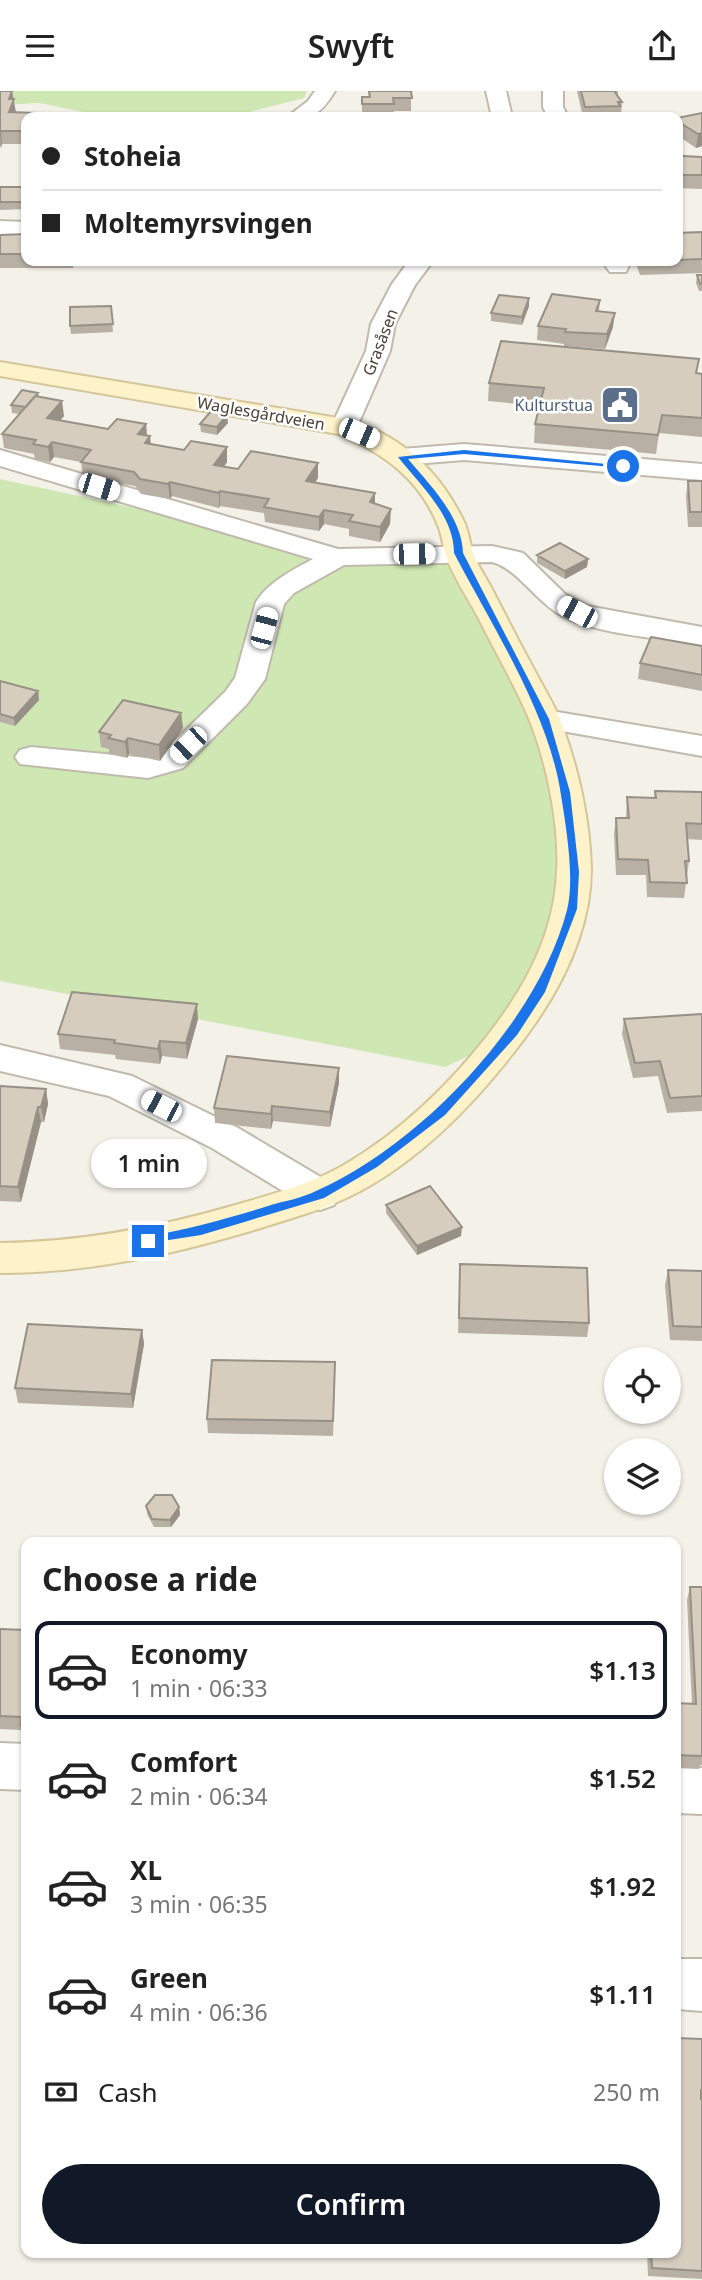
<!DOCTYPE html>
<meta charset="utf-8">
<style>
body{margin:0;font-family:"Noto Sans",sans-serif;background:#f6f6f6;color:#222;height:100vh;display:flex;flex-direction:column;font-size:26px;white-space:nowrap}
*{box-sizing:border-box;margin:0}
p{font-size:23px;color:#767676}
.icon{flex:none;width:38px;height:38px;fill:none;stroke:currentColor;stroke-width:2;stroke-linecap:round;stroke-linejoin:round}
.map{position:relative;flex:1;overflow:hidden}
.drawer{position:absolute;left:21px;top:1446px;width:660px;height:721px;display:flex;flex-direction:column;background:#fff;border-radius:14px;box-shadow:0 2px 5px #0004}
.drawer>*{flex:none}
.hud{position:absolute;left:21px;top:21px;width:662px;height:154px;border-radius:14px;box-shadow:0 2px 5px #0004;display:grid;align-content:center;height:154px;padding:0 21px;background:#fff}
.controls{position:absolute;left:604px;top:1256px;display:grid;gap:14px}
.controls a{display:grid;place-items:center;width:77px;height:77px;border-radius:50%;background:#fff;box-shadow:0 2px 5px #0004;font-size:35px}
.end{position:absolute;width:32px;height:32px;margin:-16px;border:9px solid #1a73e8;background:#fff;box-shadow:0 0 0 4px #fff}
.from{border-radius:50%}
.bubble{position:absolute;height:49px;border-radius:24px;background:#fff;box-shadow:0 2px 5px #0004;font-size:23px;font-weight:600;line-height:49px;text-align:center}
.car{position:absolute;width:21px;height:42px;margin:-21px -10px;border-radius:9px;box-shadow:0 0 5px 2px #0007;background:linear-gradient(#fff 24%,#345 0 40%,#fff 0 76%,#345 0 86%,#fff 0)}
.hud b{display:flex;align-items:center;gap:24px;height:66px;font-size:26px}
.hud b+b{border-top:2px solid #e0e0e0}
.hud i{width:18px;height:18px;background:#222}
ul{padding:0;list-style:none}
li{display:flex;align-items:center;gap:21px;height:98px;margin:0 14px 10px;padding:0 7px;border:4px solid transparent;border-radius:14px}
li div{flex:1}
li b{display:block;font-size:26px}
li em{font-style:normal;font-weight:600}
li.current{border-color:#111827}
li>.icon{width:63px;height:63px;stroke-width:1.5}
h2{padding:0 21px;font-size:32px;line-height:84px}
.pay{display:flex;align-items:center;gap:18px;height:77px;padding:0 21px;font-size:26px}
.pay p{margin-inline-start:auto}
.button{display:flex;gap:14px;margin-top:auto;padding:14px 21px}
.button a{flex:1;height:80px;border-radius:42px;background:#111827;color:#fff;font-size:28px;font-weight:600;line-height:80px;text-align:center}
header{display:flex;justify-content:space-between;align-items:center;height:91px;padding:0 21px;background:#fff;font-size:32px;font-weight:600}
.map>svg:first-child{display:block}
.green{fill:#cfe8b3}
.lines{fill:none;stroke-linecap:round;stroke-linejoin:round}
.minor-casing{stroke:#c0b9ac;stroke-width:4}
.tertiary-casing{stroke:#c0b9ac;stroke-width:4}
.secondary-casing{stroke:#d4c699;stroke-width:4}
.minor{fill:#fff;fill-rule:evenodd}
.tertiary{fill:#fff;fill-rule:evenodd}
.secondary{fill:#fef2ca;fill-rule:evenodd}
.wall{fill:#b8b0a4}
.shaded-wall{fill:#969086}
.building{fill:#d6cdbf;stroke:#969086;stroke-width:2}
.route{fill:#1a73e8}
.labels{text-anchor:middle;stroke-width:5;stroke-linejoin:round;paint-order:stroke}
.far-street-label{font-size:16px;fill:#484237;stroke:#fff}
.far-service-label{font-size:16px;fill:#4e5e75;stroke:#fff;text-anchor:end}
</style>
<header><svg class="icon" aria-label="menu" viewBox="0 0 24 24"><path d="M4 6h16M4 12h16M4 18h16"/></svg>Swyft<svg class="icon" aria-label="share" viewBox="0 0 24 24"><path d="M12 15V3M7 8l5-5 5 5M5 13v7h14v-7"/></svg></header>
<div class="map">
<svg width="702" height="2189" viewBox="0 0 702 2189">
<rect width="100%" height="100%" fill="#f4f1e9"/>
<!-- green -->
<path class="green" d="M0,0H307L304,7L229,26H108L39,12L0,14Z
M0,388L228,437L451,475L524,589L571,754L517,942L445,976L0,890Z"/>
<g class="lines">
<!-- minor casing -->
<g class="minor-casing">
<path id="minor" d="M315,0H335C320,24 315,26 287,26L308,10Z
M543,0H563V16L568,26H548L543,16Z
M0,130L26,131V145L0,144Z
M608,170H631L626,181H610L606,176Z
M464,353L702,373V389L464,369L402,374L393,372L389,366L393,360L402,358Z
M0,359L338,458L492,455L523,462L565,503L587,515L702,536V554C660,547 602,544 564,526C538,513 517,477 492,471L344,474L294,502L284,513L265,588L247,613L183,677L148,687L20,673L15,666L20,659L31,656L147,667L161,663L225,601L235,587L256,511C270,490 291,480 313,468L0,375Z
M545,619L702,645V665L534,635L530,628L534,621Z
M0,954L132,985L238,1037L334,1094L339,1104L334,1114L320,1119L306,1114L212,1057L109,1005L0,980Z
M0,1652L26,1653V1699L0,1698Z
M676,1676L702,1677V1723L676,1722Z
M679,1868H702V1920L676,1918V1870Z"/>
</g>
<!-- tertiary casing -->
<g class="tertiary-casing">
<path id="tertiary" d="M486,0H506L512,26H492Z
M409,170H433L415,194L395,233L390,260L357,336L353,341L344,344L335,341L331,336L366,260L371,233L392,193Z"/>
</g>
<!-- secondary casing -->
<g class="secondary-casing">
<path id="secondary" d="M0,271L344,328C400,342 441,381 465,433C469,443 470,454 474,465C479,477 487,488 493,500C507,527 521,555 536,582C544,598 554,613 560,629C578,675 590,729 591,778C591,840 560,900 524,948C482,1004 432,1058 371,1094C334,1116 295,1126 254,1139C171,1164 87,1182 0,1182V1152C82,1151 161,1136 239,1113C276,1102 311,1093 344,1074C401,1041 452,991 491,940C527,893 554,842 557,781C560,734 546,667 527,623C513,591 495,560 479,528C468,507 452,484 445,462C443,454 442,445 439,437C421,389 384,362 338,343L0,285Z"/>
</g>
<!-- minor -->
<use href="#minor" class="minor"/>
<!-- tertiary -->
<use href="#tertiary" class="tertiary"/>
<!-- secondary -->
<use href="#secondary" class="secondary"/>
</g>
<!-- wall -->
<path class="wall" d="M0,0H12L15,21L26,26V53H2L0,57Z
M368,0H411V20H394V26H362V6H369Z
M577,0H618V5L622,11L621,24H619V26H583Z
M702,22V55L696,57L677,44V27Z
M677,66H702V98L677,97Z
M0,96H26V118L0,119Z
M702,141V182L640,184L636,173L637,170H677V142Z
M26,143V170H74L73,177H0V144Z
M525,170H554L552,173Z
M697,184H702V200H699L696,192Z
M600,209L599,220L613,236L605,258L564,255V253L537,249L538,235Z
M111,215L113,241L71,243L70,235Z
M529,215L522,234L491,230V222Z
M697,282L702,283V346L659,342L656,363L534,352L535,333L540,315L488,310L489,292Z
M38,302L39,306L64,325L60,329L108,338L146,333L147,345H150L151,353L184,359L227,356V371L224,376L238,378L318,387L315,392L375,402V412L390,433L380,451L349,445V438L324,433L319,440L265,431L264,422L220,415L219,417L172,405L170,408L141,403L135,395L83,386L81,371L54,366L50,371L35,368L34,363L4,357L2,343L20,323L12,322L11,314Z
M228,332L217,344L201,341L200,333Z
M688,390H702V436H688L686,405Z
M537,464L588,468L587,476L565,488L537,472Z
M702,555V600L638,588L640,572Z
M0,590L38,600L39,609L15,635L0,631Z
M181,622L183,637L160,670L129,663L127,667L109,663V658L101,656L99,641Z
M655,700L702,701V749L687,748L689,770L684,807L647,806L646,784H616L614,743L616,727H626L627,706L654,707Z
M702,923V1020L667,1022L658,985L633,987L622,943L624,928Z
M198,928L187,968L162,965L160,973L116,968L115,964L60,958L58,943Z
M339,977V992L330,1036L273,1030L271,1038L215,1032L214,1017Z
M0,995L46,998L48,1013L44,1031H41L21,1111L0,1110Z
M386,1114L461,1145L417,1164L386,1122Z
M460,1173L589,1232L587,1246L458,1242Z
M668,1179L702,1180V1250L670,1249L665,1194Z
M142,1239L144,1253L133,1317L18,1312L15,1297Z
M335,1286L333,1345L208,1342L207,1328Z
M146,1415L179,1416L180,1424L171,1436H154L147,1423Z
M690,1496H702V1674H700L699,1678L676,1677V1612L692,1613L687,1509Z
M0,1538L26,1539V1647H24L22,1639L0,1638Z
M702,1948V2188L648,2185L647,2161H676Z"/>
<!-- shaded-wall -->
<path class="shaded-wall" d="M12,0L16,21L10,34L9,8Z
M1,40L2,53L1,57L0,42Z
M702,42V55L696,57L698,43Z
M529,207V215L522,234V226Z
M615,222L613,236L605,258L607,243Z
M62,310L64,325L49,341L47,327Z
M227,324L228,332L217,344V336Z
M146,333L147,347L138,343Z
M150,345L151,360L145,352Z
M52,351L54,366L50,371L48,356Z
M227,356V371L214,389V374Z
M318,372V387L306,405V390Z
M170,391L172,405L170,408L168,393Z
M220,400V415L219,417V402Z
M375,402V417L370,411Z
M391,418L390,433L380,451V436Z
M324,419V433L319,440V426Z
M588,468L587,476L565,488V480Z
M38,600L39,609L15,635L14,627Z
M181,622L183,637L160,670L159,654Z
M128,647L129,663L127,667L125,651Z
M197,913L198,928L187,968L186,952Z
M160,950L162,965L160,973L158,958Z
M339,977V992L330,1036V1021Z
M46,998L48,1013L44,1031L41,1016Z
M272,1015L273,1030L271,1038V1023Z
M38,1016L41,1031L21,1111L18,1096Z
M462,1136L461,1145L417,1164V1155Z
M142,1239L144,1253L133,1317L131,1303Z
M179,1416L180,1424L171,1436L170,1429Z"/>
<!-- building -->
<path class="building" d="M0,0H12L9,8H14L9,21L68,23L67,26H26V40H1L0,42Z
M369,0H411L412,7H393L394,13H362V6H370Z
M581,0H614L622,11H618L620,15L585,16Z
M702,22V42L698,43L677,30V27Z
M683,65L702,66V84H677V66Z
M0,96H26V111H0Z
M702,141V168L677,169V142Z
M26,143V163H0V144Z
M697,184H702V193H700Z
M552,203L600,209L596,220L615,222L607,243L565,241L566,238L538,235Z
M499,204L529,207L522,226L491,222Z
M111,215L113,233L70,235V216Z
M501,250L699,268L696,282L702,283V327L662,324L658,344L535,333L544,297L489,292Z
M22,299L38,302L26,316L11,314Z
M35,305L62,310L47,327L108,338L117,328L146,333L138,343L150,345L145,352L184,359L191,350L227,356L214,374L238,378L251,360L318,372L306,390L375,402L370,411L391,418L380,436L349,430L353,424L324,419L319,426L264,416L269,408L220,400L219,402L170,391L168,393L140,388L134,381L81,371L91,359L52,351L48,356L33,353L36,349L2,343Z
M212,319L227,324L217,336L200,333Z
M688,390H702V421H690Z
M560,452L588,468L565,480L537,464Z
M651,546L702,555V584L640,572Z
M0,590L38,600L14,627L0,623Z
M123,609L181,622L159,654L128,647L125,651L108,647L111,644L99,641Z
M655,700L702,701V733L686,732L689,770H685L687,792L650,791L648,769L618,768L616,727H629L627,706L656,707Z
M72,901L197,913L186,952L160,950L158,958L114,952L115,949L58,943Z
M702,923V1005L670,1007L660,970L635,972L624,928Z
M227,965L339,977L330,1021L272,1015L271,1023L214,1017Z
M0,995L46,998L41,1016H38L18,1096L0,1095Z
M430,1095L462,1136L417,1155L386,1114Z
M460,1173L587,1177L589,1232L459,1227Z
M668,1179L702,1180V1236L673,1235Z
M28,1233L142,1239L131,1303L15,1297Z
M212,1269L335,1271L333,1330L207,1328Z
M155,1404H172L179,1416L170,1429L152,1428L146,1415Z
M690,1496H702V1665L676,1664V1612L696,1613Z
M0,1538L26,1539V1634H21L22,1626L0,1625Z
M676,1947L702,1948V1999H701V2008H702V2180L652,2177L651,2161H676Z"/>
<!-- route -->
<path class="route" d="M464,359L627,375L623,377L464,363L408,368C430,394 462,426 463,462L549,628L570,701L579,781L577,818L545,901L517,944L445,1024L377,1076L324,1107L201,1144L143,1153L142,1150L148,1145C190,1138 230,1127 271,1114C285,1110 302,1107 316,1100C420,1054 538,931 567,819C575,788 566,736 561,704C549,622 492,535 454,462C454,424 420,394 398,366Z"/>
<!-- icons -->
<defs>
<g id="civic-square" transform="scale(2.0125)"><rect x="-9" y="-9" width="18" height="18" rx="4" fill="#5c6f8a" stroke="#fff"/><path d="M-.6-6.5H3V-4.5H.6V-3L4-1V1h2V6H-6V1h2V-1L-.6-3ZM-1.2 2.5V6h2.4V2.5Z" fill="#fff"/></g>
</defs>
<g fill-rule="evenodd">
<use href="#civic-square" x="620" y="314"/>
</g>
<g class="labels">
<!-- far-street labels -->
<g class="far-street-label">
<text transform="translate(380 251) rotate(-69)" y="6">Grasåsen</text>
<text transform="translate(261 322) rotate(10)" y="6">Waglesgårdveien</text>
</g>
<!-- far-service labels -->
<g class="far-service-label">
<text x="593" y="320">Kulturstua</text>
</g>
</g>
</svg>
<div class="controls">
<a><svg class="icon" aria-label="locate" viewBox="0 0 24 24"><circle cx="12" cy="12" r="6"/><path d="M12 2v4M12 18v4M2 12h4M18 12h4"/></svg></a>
<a><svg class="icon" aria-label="layers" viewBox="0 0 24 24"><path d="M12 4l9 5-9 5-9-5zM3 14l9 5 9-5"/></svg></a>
</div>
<i class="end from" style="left:623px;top:375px"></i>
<i class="end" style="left:148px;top:1150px"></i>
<div class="bubble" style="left:91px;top:1048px;width:116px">1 min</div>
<i class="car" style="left:359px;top:342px;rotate:113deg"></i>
<i class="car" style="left:99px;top:396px;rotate:107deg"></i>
<i class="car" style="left:414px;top:463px;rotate:89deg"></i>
<i class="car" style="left:577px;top:521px;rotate:298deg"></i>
<i class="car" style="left:264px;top:537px;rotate:15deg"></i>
<i class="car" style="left:188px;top:654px;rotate:226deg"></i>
<i class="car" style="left:161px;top:1015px;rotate:297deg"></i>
<div class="hud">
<b><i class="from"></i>Stoheia</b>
<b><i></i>Moltemyrsvingen</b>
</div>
<section class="drawer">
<h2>Choose a ride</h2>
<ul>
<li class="current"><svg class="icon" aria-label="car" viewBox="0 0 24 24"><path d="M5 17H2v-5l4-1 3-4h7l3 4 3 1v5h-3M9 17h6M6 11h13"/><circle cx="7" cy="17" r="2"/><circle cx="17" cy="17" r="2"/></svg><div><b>Economy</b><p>1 min · 06:33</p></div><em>$1.13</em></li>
<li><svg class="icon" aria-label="car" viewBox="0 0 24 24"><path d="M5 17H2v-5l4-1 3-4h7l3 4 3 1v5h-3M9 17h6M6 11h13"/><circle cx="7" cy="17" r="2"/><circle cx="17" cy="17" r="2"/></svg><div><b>Comfort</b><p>2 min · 06:34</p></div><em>$1.52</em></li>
<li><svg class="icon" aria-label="car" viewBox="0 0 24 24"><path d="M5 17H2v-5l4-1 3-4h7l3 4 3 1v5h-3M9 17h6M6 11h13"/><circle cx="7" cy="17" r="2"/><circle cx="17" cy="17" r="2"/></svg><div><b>XL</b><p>3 min · 06:35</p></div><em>$1.92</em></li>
<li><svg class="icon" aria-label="car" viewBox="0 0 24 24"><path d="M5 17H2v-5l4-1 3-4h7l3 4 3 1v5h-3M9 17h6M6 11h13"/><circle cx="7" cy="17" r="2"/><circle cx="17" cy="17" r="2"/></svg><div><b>Green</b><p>4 min · 06:36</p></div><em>$1.11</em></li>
</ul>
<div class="pay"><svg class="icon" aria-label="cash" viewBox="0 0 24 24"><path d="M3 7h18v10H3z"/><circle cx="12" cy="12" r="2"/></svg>Cash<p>250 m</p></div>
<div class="button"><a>Confirm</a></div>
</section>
</div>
